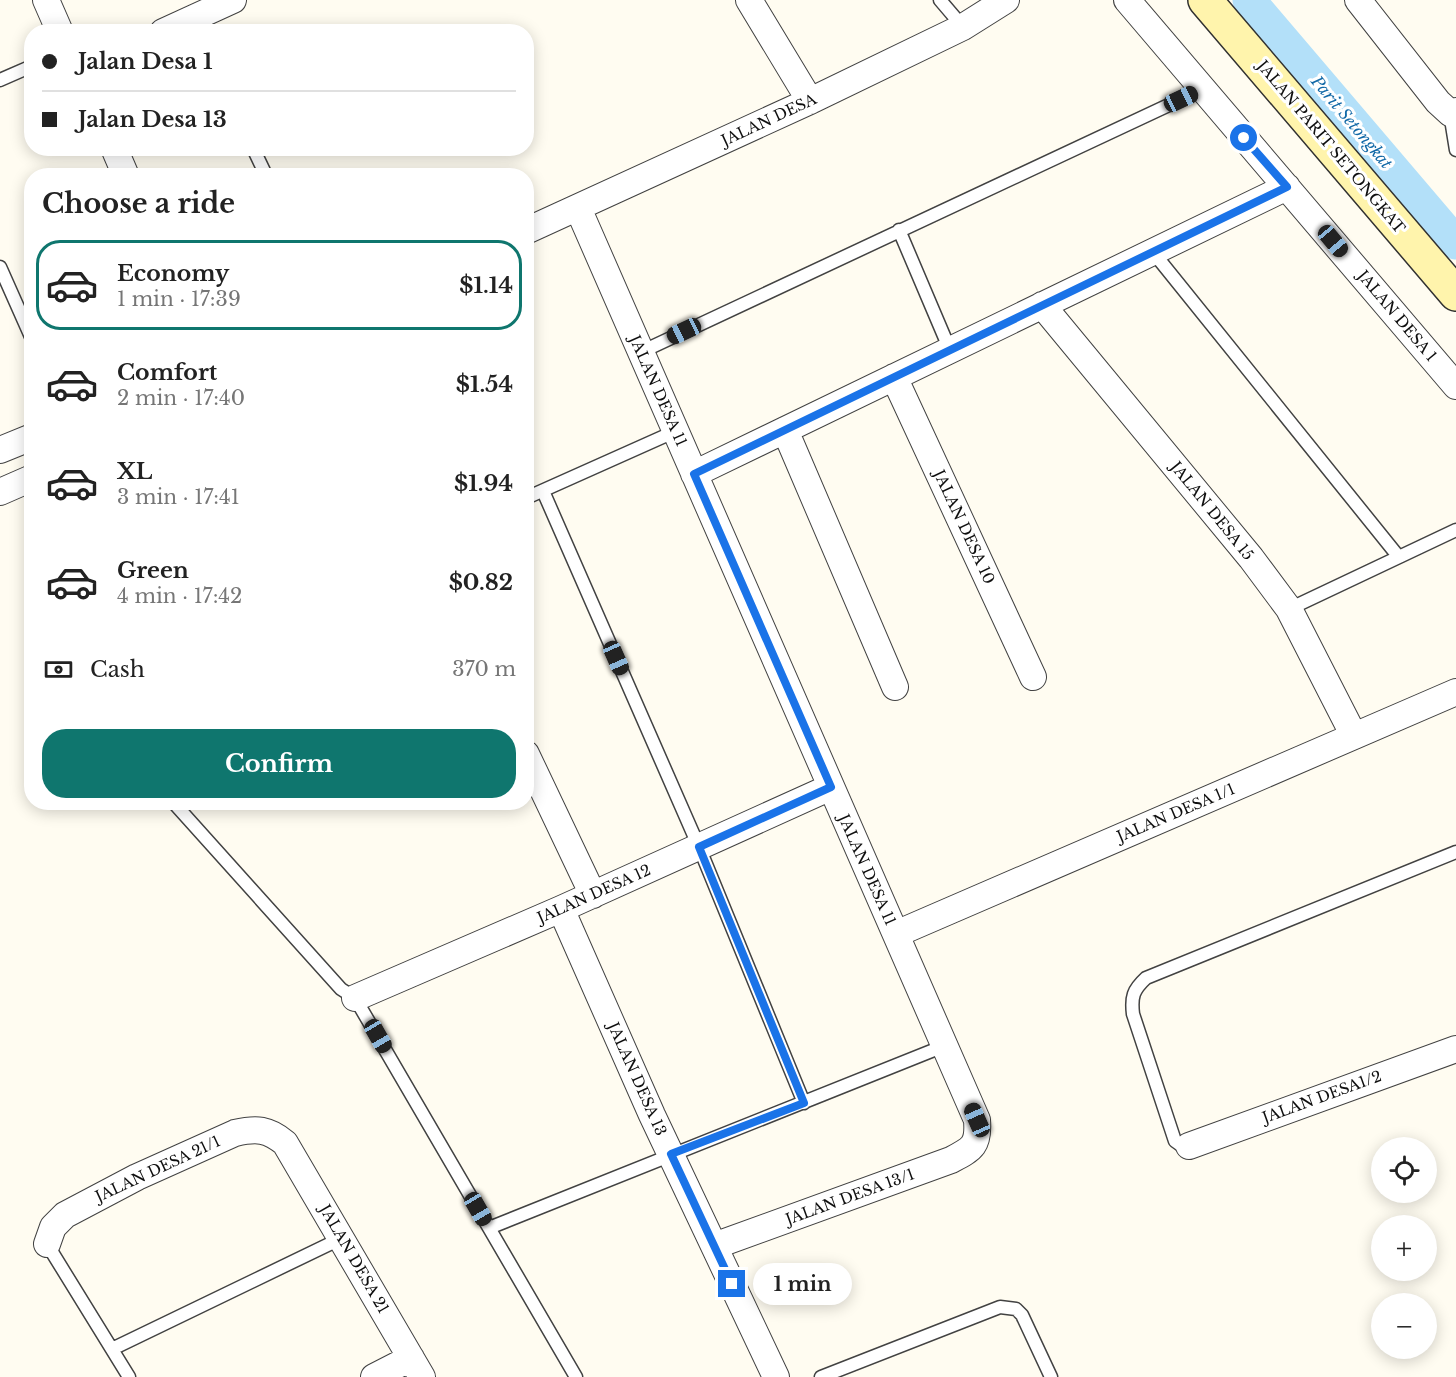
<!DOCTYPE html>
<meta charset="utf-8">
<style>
body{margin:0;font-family:"Libre Baskerville",serif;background:#f2f2f2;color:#222;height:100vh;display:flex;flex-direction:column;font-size:22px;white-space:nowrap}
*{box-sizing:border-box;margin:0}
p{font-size:20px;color:#767676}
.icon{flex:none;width:33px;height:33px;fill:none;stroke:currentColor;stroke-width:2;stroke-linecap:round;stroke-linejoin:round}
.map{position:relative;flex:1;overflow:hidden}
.drawer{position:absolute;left:24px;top:168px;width:510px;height:642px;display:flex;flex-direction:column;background:#fff;border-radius:24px;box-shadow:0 3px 15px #0003}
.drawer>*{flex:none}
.top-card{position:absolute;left:24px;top:24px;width:510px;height:132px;border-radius:24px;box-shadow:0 3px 15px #0003;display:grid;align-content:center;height:132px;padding:0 18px;background:#fff}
.tools{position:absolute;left:1371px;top:1137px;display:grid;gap:12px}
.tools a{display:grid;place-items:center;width:66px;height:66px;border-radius:50%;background:#fff;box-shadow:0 3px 15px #0003;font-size:30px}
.end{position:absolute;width:27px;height:27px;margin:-14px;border:8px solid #1a73e8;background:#fff;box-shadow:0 0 0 3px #fff}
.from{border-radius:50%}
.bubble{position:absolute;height:42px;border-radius:21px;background:#fff;box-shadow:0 3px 15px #0003;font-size:20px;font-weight:700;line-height:42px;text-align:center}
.car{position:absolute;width:18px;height:36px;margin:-18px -9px;border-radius:8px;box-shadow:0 0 4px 2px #0007;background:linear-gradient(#222 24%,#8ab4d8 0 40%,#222 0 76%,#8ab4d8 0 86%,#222 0)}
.top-card b{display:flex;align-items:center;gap:21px;height:57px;font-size:22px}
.top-card b+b{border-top:2px solid #e0e0e0}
.top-card i{width:15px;height:15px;background:#222}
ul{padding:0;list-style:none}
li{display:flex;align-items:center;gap:18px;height:90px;margin:0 12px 9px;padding:0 6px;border:3px solid transparent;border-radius:24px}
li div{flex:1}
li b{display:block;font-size:22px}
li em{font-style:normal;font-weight:700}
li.on{border-color:#0f766e}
li>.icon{width:54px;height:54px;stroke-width:1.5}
h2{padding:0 18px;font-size:27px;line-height:72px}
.pay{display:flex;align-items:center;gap:15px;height:66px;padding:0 18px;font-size:22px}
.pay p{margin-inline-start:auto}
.primary-button{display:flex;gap:12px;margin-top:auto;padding:12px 18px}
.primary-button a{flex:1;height:69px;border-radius:24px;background:#0f766e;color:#fff;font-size:24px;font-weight:700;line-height:69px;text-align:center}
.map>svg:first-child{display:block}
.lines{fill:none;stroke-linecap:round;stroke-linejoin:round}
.canal{stroke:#b3e0f9;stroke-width:33}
.lane-casing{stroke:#424242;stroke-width:15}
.street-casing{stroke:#424242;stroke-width:28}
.secondary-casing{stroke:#313131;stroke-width:36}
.lane{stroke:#fff;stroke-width:12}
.street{stroke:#fff;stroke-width:26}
.secondary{stroke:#fff4ac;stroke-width:33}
.route{stroke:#1a73e8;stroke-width:8}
.labels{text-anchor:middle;stroke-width:6;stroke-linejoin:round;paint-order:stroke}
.street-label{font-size:15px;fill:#0f0f0f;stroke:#fff}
.water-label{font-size:16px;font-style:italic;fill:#1269a7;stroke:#fff}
</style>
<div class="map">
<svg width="1456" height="1377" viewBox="0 0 1456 1377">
<rect width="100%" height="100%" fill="#fffcf1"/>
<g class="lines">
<!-- canal -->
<path class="canal" d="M1249,0L1456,243"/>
<!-- lane casing -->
<g class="lane-casing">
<path id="lane" d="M940,0L963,27
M0,80L32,66
M1450,113L1456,150
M253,148L264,171
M899,230L950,350
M1153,252L1398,556
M0,267L32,339
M641,352L1203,89
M543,491L699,847L804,1103
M526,498L676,431
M1289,609L1456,530
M173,802L341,989L355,998L576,1377
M1189,1146H1182L1175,1141L1133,1014C1131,997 1133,990 1146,978L1456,852
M489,1228L944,1046
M47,1244L129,1377
M112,1349L342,1238
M821,1377L1000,1307L1016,1309L1022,1315L1051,1377"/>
</g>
<!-- street casing -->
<g class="street-casing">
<path id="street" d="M46,0L60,32
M749,0L810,101
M1127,0L1456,386
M1358,0L1438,102L1450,113L1456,111
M163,32L233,0
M114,148L126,176
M578,208L977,1120C979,1146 972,1149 951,1160L714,1246
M526,231L810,101L963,27L1006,0
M1042,305L1251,558L1289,609L1354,736
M894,377L1033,677
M785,430L895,687
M0,450L32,437
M694,474L1287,187
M0,492L32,478
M526,754L593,895
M561,909L652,1115L776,1377
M896,934L1456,692
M355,998L561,909L831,787
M1189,1146L1456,1049
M47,1244L53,1227L65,1215L137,1177L235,1133C257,1128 268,1129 285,1143L422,1377
M374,1377L411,1358"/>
</g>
<!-- secondary casing -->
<g class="secondary-casing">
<path id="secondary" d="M1205,0L1456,294"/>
</g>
<!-- lane -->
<use href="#lane" class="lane"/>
<!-- street -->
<use href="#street" class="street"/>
<!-- secondary -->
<use href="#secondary" class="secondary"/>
</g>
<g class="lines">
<!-- route -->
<path class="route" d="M732,1284L671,1154L804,1103L699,847L831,787L694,474L1287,187L1244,138"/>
</g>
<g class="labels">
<!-- street labels -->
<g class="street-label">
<text transform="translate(769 120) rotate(-25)" y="5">JALAN DESA</text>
<text transform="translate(1331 147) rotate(50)" y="5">JALAN PARIT SETONGKAT</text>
<text transform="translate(1397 316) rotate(50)" y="5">JALAN DESA 1</text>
<text transform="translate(658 391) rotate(66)" y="5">JALAN DESA 11</text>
<text transform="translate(1212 511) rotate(51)" y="5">JALAN DESA 15</text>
<text transform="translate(964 527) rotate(65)" y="5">JALAN DESA 10</text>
<text transform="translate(1176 813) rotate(-23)" y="5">JALAN DESA 1/1</text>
<text transform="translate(867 870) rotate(66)" y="5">JALAN DESA 11</text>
<text transform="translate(594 894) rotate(-24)" y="5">JALAN DESA 12</text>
<text transform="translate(637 1079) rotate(66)" y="5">JALAN DESA 13</text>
<text transform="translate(1322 1097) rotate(-20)" y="5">JALAN DESA1/2</text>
<text transform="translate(158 1169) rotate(-25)" y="5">JALAN DESA 21/1</text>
<text transform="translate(850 1197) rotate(-20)" y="5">JALAN DESA 13/1</text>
<text transform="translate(354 1259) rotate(60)" y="5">JALAN DESA 21</text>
</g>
<!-- water labels -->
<g class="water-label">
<text transform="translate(1352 122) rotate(50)" y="6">Parit Setongkat</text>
</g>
</g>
</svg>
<div class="tools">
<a><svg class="icon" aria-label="locate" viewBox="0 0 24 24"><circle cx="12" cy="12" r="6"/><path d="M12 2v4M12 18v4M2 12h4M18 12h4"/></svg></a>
<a>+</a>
<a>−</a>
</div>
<i class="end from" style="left:1244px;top:138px"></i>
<i class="end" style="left:732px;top:1284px"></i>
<div class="bubble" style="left:753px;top:1263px;width:99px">1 min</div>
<i class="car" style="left:1181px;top:99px;rotate:65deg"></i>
<i class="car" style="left:1333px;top:241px;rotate:140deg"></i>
<i class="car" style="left:684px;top:331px;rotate:245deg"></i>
<i class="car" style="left:616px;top:658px;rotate:156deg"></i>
<i class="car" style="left:378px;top:1036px;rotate:150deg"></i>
<i class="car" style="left:977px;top:1120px;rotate:336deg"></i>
<i class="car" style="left:478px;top:1209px;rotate:150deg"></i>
<div class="top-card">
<b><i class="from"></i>Jalan Desa 1</b>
<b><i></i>Jalan Desa 13</b>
</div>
<section class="drawer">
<h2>Choose a ride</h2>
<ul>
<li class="on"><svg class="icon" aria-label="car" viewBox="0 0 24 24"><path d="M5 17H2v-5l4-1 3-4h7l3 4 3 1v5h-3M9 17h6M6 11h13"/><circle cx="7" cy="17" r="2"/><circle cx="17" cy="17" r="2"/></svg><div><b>Economy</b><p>1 min · 17:39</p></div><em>$1.14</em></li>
<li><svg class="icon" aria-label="car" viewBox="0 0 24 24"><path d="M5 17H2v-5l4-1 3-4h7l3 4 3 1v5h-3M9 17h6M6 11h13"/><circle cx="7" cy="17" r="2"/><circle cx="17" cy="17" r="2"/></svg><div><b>Comfort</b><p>2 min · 17:40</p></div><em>$1.54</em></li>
<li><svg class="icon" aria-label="car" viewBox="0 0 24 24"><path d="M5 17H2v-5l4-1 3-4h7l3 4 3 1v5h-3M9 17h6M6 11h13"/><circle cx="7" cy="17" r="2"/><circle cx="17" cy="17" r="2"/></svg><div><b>XL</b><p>3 min · 17:41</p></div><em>$1.94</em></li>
<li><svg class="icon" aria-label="car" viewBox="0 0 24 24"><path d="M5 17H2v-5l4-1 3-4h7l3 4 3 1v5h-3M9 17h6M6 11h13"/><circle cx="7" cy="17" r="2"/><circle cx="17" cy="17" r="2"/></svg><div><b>Green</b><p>4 min · 17:42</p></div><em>$0.82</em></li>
</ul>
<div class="pay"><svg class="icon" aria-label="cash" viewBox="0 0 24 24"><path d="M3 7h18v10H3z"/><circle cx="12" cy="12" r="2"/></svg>Cash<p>370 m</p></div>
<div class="primary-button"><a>Confirm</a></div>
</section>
</div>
